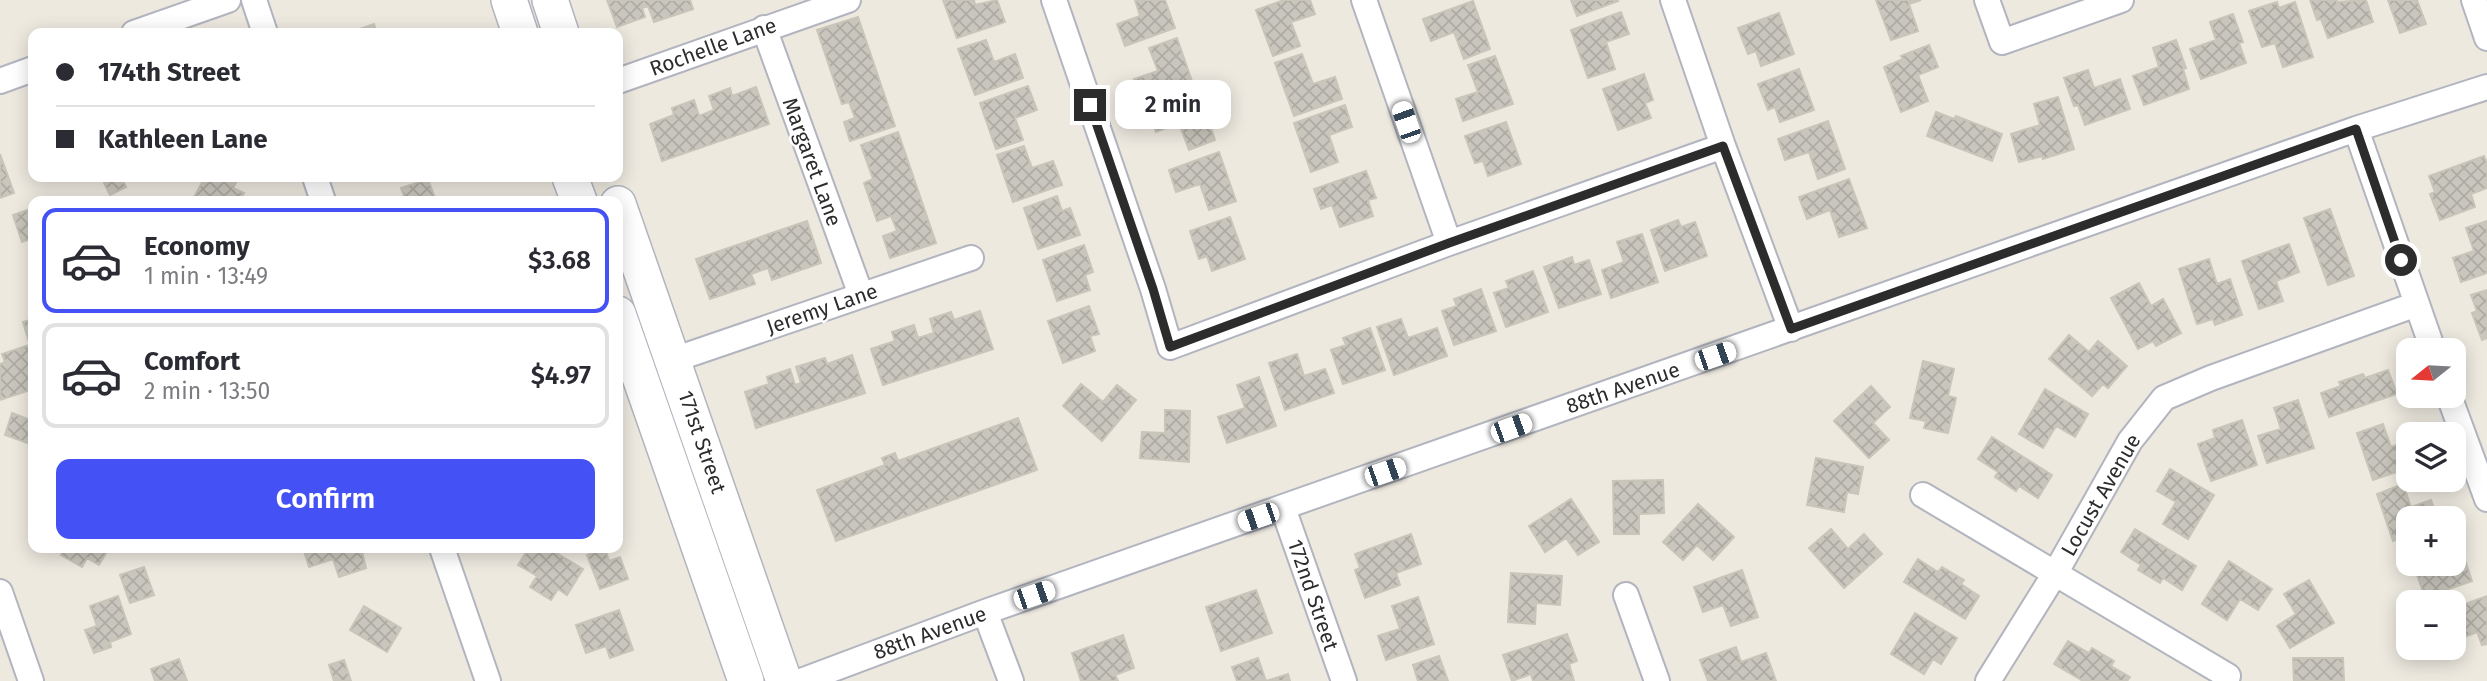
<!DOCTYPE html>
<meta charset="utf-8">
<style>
body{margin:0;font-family:"Fira Sans",sans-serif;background:#f7f7f7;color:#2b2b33;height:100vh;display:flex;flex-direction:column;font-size:26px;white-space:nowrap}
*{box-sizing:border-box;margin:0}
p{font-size:23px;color:#7c7c81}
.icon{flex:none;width:38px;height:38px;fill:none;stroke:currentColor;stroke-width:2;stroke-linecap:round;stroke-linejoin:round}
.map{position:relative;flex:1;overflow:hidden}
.side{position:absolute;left:28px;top:196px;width:595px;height:357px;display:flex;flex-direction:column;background:#fff;border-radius:14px;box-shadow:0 4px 18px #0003}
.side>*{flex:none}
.guide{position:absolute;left:28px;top:28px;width:595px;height:154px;border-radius:14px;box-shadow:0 4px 18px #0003;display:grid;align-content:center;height:154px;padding:0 28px;background:#fff}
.needle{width:46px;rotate:252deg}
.fabs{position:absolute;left:2396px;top:338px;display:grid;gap:14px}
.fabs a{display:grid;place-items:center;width:70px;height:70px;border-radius:14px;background:#fff;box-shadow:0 4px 18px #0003;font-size:35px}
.end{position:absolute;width:32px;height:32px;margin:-16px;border:9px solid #2c2c2c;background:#fff;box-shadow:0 0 0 4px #fff}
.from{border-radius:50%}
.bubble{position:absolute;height:49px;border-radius:14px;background:#fff;box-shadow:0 4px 18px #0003;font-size:23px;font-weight:600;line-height:49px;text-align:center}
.car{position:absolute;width:21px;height:42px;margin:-21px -10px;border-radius:9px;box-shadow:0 0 5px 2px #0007;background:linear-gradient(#fff 24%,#345 0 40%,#fff 0 76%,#345 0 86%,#fff 0)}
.guide b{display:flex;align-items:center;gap:24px;height:66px;font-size:26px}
.guide b+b{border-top:2px solid #e1e1e2}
.guide i{width:18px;height:18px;background:#2b2b33}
ul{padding:12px 0 0;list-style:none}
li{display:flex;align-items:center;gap:21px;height:105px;margin:0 14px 10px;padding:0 14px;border:4px solid #e1e1e2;border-radius:14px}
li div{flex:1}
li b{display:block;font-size:26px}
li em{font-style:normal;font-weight:600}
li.current{border-color:#4452f5}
li>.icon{width:63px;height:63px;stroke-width:1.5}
.cta{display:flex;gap:14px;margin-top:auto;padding:14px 28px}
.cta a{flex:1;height:80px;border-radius:14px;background:#4452f5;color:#fff;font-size:28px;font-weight:600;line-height:80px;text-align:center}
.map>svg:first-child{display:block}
.building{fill:url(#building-cross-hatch);stroke:#c9c5b9;stroke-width:2}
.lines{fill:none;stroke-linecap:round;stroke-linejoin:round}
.street-casing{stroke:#b2b4bf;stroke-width:28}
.secondary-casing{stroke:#b2b4bf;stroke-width:38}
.street{stroke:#fff;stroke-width:24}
.secondary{stroke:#fff;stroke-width:35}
.route{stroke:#2c2c2c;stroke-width:9}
.labels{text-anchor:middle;stroke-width:5;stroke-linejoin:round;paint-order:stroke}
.street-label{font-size:21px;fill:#2c2c2c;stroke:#fff}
</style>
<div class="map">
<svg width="2487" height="681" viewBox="0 0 2487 681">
<defs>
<pattern id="building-cross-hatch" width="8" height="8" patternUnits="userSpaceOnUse" patternTransform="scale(1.75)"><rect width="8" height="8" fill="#c9c7bd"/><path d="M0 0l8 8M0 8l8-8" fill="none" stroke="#adaba3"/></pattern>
</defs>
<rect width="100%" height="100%" fill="#ede9df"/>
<!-- building -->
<path class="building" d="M607,0H690L693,9L654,22L648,6L642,8L645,17L617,27Z
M943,0H974L975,5L997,0L1005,22L957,38Z
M1135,0H1165L1175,28L1125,46L1117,24L1140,16Z
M1284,0H1310L1315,14L1291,22L1300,46L1273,56L1256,10Z
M1571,0H1617L1618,1L1577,16Z
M1876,0H1921L1909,4L1918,31L1891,40Z
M2310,0H2337V2L2366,0L2373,22L2328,38L2321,19L2317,20Z
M2388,0H2417L2426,24L2400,33Z
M1473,1L1490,49L1464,59L1454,32L1431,41L1423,19Z
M2277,2L2279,8L2295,2L2313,57L2283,67L2275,43L2262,47L2249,11Z
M1621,12L1629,34L1606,42L1615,69L1588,78L1571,30Z
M1779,13L1794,54L1761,66L1756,51L1748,54L1738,28Z
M2233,14L2243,42L2239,43L2246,63L2201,79L2190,49L2216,40L2210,22Z
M858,17L895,126L850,141L844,122L855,118L849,102L842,104L817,30Z
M374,24L377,33H348Z
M1177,38L1193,84L1142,101L1134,79L1158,71L1149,48Z
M986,40L994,62L1015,54L1023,78L975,95L958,49Z
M2176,40L2186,68L2183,69L2189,89L2144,105L2133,76L2159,67L2153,48Z
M1929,45L1938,67L1918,75L1928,101L1901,112L1884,67L1903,59L1901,56Z
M1302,54L1313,84L1335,77L1342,99L1294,116L1275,63Z
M1495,56L1513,104L1463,121L1456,99L1478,92L1468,65Z
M1799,69L1814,110L1780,122L1775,107L1768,110L1758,84Z
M2088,70L2094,88L2120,79L2130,109L2085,125L2078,105L2074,106L2064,78Z
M1644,74L1653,100L1645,103L1651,118L1618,130L1603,89Z
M1028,86L1037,110L1015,118L1023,140L996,149L980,103Z
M756,87L769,124L662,161L650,124L674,115L672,108L694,100L699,116L714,110L709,96L730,88L732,96Z
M1198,92L1215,140L1189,150L1179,123L1156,132L1148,110Z
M2058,97L2074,149L2043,159V156L2019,162L2011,134L2040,125L2034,104Z
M1345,105L1352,127L1329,135L1338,162L1311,172L1294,123Z
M1936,112L1954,119L1956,116L2002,134L1992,161L1927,136Z
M1828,121L1845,169L1818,179L1809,152L1785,160L1778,139Z
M1506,122L1521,164L1488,176L1483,161L1475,163L1465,136Z
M898,132L936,243L890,258L883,236L897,231L891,216L877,221L864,183L873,179L861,145Z
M1024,146L1032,168L1053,161L1062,185L1013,202L997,155Z
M1219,152L1236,201L1209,210L1200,184L1176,192L1169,170Z
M0,154L14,193L0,198Z
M2484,156L2487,163V188L2471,194L2475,207L2440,220L2430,194L2435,192L2429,176Z
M1366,171L1376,198L1368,200L1373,216L1340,227L1332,205L1321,209L1314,189Z
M116,177H121L126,187L110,195L104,183Z
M205,177H239L233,188L244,193L239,201H197L193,199Z
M428,179L436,201H406L401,188Z
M1849,179L1867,228L1839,237L1830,210L1807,219L1799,197Z
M1057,196L1062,211L1070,208L1080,235L1038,249L1024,208Z
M33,208V238L22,242L13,215Z
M2330,209L2354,276L2328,285L2304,218Z
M1230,217L1245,259L1212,271L1207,256L1199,259L1190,231Z
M1678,220L1681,227L1695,222L1707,256L1665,271L1651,230Z
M807,221L821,263L772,280L768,268L751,274L755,284L710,299L696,259Z
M2487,221V273L2461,282L2453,258L2474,251L2466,228Z
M1642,234L1658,282L1611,298L1602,270L1624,262L1617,242Z
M2289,244L2299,272L2276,281L2283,301L2259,309L2242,261Z
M1084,245L1093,272L1085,275L1090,290L1057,301L1043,260Z
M1572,257L1574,265L1589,260L1601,294L1559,308L1544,267Z
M2209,259L2217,284L2230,279L2242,315L2215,325L2213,319L2197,324L2179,269Z
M1533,271L1548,312L1506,327L1494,293L1509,288L1506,281Z
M2139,283L2151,306L2163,299L2181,333L2156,346L2153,341L2138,349L2111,298Z
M1481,289L1496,331L1454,345L1442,311L1457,306L1454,299Z
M2487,290V338L2482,340L2472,313L2477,311L2471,295Z
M1089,306L1099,334L1090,336L1095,351L1063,363L1048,321Z
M980,311L993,349L883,385L871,349L895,341L892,332L914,325L918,338L934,333L930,319L951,312L954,320Z
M33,319V340L29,342L23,322Z
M1401,319L1408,338L1437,328L1447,356L1394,375L1377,327Z
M1370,328L1385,370L1343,384L1331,350L1346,345L1343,338Z
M2069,335L2089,352L2098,341L2127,366L2108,388L2103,384L2092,396L2049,359Z
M29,345L33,356V389L0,400V364L5,362L2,354Z
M1297,354L1304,376L1325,369L1334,393L1285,410L1269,363Z
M852,355L865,393L756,428L745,392L769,384L767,377L790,369L795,385L801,383L796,367L825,358L827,364Z
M1923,361L1954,369L1948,396L1956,398L1948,433L1924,428L1926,421L1910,418Z
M2388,370L2397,394L2329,417L2321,393L2341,386L2339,382L2363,374L2365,378Z
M1259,377L1276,426L1227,443L1218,417L1245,408L1237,385Z
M1081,384L1103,402L1117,385L1136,400L1102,441L1063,406Z
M1871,386L1890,407L1873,423L1889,440L1869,458L1834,421Z
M2045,389L2088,414L2075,437L2056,426L2043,448L2019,434Z
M2298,400L2314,448L2267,463L2258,436L2281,429L2274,408Z
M1165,410L1190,411L1189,462L1140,458L1142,432L1165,433Z
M12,413L33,421V445L5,435Z
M1018,418L1037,470L836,541L817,490L885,465L882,458L895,453L898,461Z
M2242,420L2257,465L2211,481L2198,444L2215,438L2213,430Z
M2383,424L2391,447L2408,441V468L2373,480L2357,433Z
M1992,437L2052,475L2038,498L2019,486L2016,491L1995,477L1998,472L1978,459Z
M1816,458L1863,467L1858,494L1847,492L1844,512L1807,505Z
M2170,469L2214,495L2188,539L2163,524L2176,502L2157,491Z
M1663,480L1664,513L1639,514V534H1614L1613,481Z
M2403,484L2411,507L2431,500L2437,518H2408V535L2393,541L2377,494Z
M1571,499L1599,542L1578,555L1566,538L1545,552L1529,526Z
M1698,504L1734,537L1713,560L1697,545L1683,560L1663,542Z
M1831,529L1848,549L1864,534L1882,554L1844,588L1809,548Z
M2135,529L2196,566L2182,590L2163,578L2160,583L2138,570L2141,565L2121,552Z
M1411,534L1421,564L1396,573L1400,585L1365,598L1355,570L1360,568L1355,554Z
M64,548H109L99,565L87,558L82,567L61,555Z
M303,548H361L366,568L339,577L333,559L309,567Z
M529,548H548L583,569L567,595L558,589L551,600L530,587L537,576L518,565Z
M605,548L609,561L620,557L628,579L600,589L587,555Z
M2464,557L2472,581L2425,597L2413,564H2454V561Z
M1918,559L1938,572L1942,567L1964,580L1961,584L1979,596L1965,619L1904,582Z
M2229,561L2272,589L2258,610L2240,599L2227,620L2202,604Z
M144,567L154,595L130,603L120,575Z
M1742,570L1758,617L1731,626L1723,605L1703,612L1694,587Z
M1511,573L1562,576L1560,605L1536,603L1535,624L1508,622Z
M2309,580L2334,623L2290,648L2277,626L2296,614L2284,594Z
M1256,590L1272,633L1221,651L1206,607Z
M118,596L131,634L110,642L111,647L94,653L85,630L97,626L90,606Z
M2487,596V644L2482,645L2477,632L2454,641V608Z
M1418,597L1434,644L1386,660L1378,636L1400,629L1392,606Z
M364,606L401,628L387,652L350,630Z
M619,610L633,650L610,658L606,646L586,653L576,625Z
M1915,613L1957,638L1941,664L1933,659L1924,674L1891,654Z
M1567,634L1577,661L1569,664L1574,681H1533L1531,674L1512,681L1503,655Z
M1123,635L1134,668L1115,675L1118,681H1081L1072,653Z
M2068,641L2089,653L2092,648L2114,661L2111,666L2130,677L2127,681H2083L2054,664Z
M1736,647L1741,662L1766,653L1776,681H1708L1700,660Z
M1439,656L1448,681H1418L1413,665Z
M1258,658L1266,681L1288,674L1290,681H1237L1232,667Z
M2293,658H2343L2344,681H2294Z
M179,659L187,681H155L151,669Z
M344,660L351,681H334L329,665Z"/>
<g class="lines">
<!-- street casing -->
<g class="street-casing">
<path id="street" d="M254,0L265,33
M1054,0L1153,289L1170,347L1449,243L1723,146
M1364,0L1449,243
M1673,0L1723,146L1791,329
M1987,0L2002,42L2121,0
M2474,0L2487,38
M764,28L861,295
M134,33L228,0
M0,81L33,69
M618,81L848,0
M2356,129L2433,350
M315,177L323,201
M673,360L971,258
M2449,396L2487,499
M1923,495L2228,676
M1283,508L1344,681
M442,548L488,681
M0,592L31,681
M1626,595L1657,681
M985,612L1011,681
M801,681L985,612L2356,129L2487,87
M1988,681L2056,572L2130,441L2164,398L2211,378L2417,304"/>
</g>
<!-- secondary casing -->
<g class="secondary-casing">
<path id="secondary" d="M509,0L520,33
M550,0L561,33
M570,177L579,201
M618,204L784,681
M618,314L746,681"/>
</g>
<!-- street -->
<use href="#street" class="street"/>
<!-- secondary -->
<use href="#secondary" class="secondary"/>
</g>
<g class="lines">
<!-- route -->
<path class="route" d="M1090,105L1153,289L1170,347L1449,243L1723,146L1791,329L2356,129L2401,260"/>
</g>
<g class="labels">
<!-- street labels -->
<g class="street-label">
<text transform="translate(713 47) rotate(-20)" y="7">Rochelle Lane</text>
<text transform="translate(812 162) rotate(70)" y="7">Margaret Lane</text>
<text transform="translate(822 309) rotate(-19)" y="7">Jeremy Lane</text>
<text transform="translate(1623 388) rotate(-19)" y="7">88th Avenue</text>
<text transform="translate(702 442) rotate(71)" y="7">171st Street</text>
<text transform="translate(2101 495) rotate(-60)" y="7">Locust Avenue</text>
<text transform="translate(1313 595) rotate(71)" y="7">172nd Street</text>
<text transform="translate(930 633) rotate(-20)" y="7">88th Avenue</text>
</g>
</g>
</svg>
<div class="fabs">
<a><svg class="needle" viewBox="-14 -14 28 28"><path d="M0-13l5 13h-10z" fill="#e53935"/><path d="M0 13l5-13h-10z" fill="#7c7c81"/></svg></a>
<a><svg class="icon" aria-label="layers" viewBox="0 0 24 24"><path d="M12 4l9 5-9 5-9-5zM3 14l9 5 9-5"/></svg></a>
<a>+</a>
<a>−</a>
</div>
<i class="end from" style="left:2401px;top:260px"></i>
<i class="end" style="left:1090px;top:105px"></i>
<div class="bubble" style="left:1115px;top:80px;width:116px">2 min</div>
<i class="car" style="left:1406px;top:122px;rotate:341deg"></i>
<i class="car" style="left:1715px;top:356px;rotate:71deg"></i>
<i class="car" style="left:1511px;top:428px;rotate:70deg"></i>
<i class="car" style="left:1385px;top:472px;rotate:71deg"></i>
<i class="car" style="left:1258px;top:517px;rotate:251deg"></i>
<i class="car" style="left:1034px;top:595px;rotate:71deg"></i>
<div class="guide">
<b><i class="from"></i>174th Street</b>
<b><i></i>Kathleen Lane</b>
</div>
<section class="side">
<ul>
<li class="current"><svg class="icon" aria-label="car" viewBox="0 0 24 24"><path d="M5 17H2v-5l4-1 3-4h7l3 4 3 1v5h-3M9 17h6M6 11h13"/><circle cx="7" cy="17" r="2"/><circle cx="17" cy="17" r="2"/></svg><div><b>Economy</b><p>1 min · 13:49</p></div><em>$3.68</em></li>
<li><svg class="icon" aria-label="car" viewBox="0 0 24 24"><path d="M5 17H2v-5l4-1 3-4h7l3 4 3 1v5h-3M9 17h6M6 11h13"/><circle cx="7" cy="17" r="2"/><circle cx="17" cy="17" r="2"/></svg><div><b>Comfort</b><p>2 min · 13:50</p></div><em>$4.97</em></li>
</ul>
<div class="cta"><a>Confirm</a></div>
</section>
</div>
